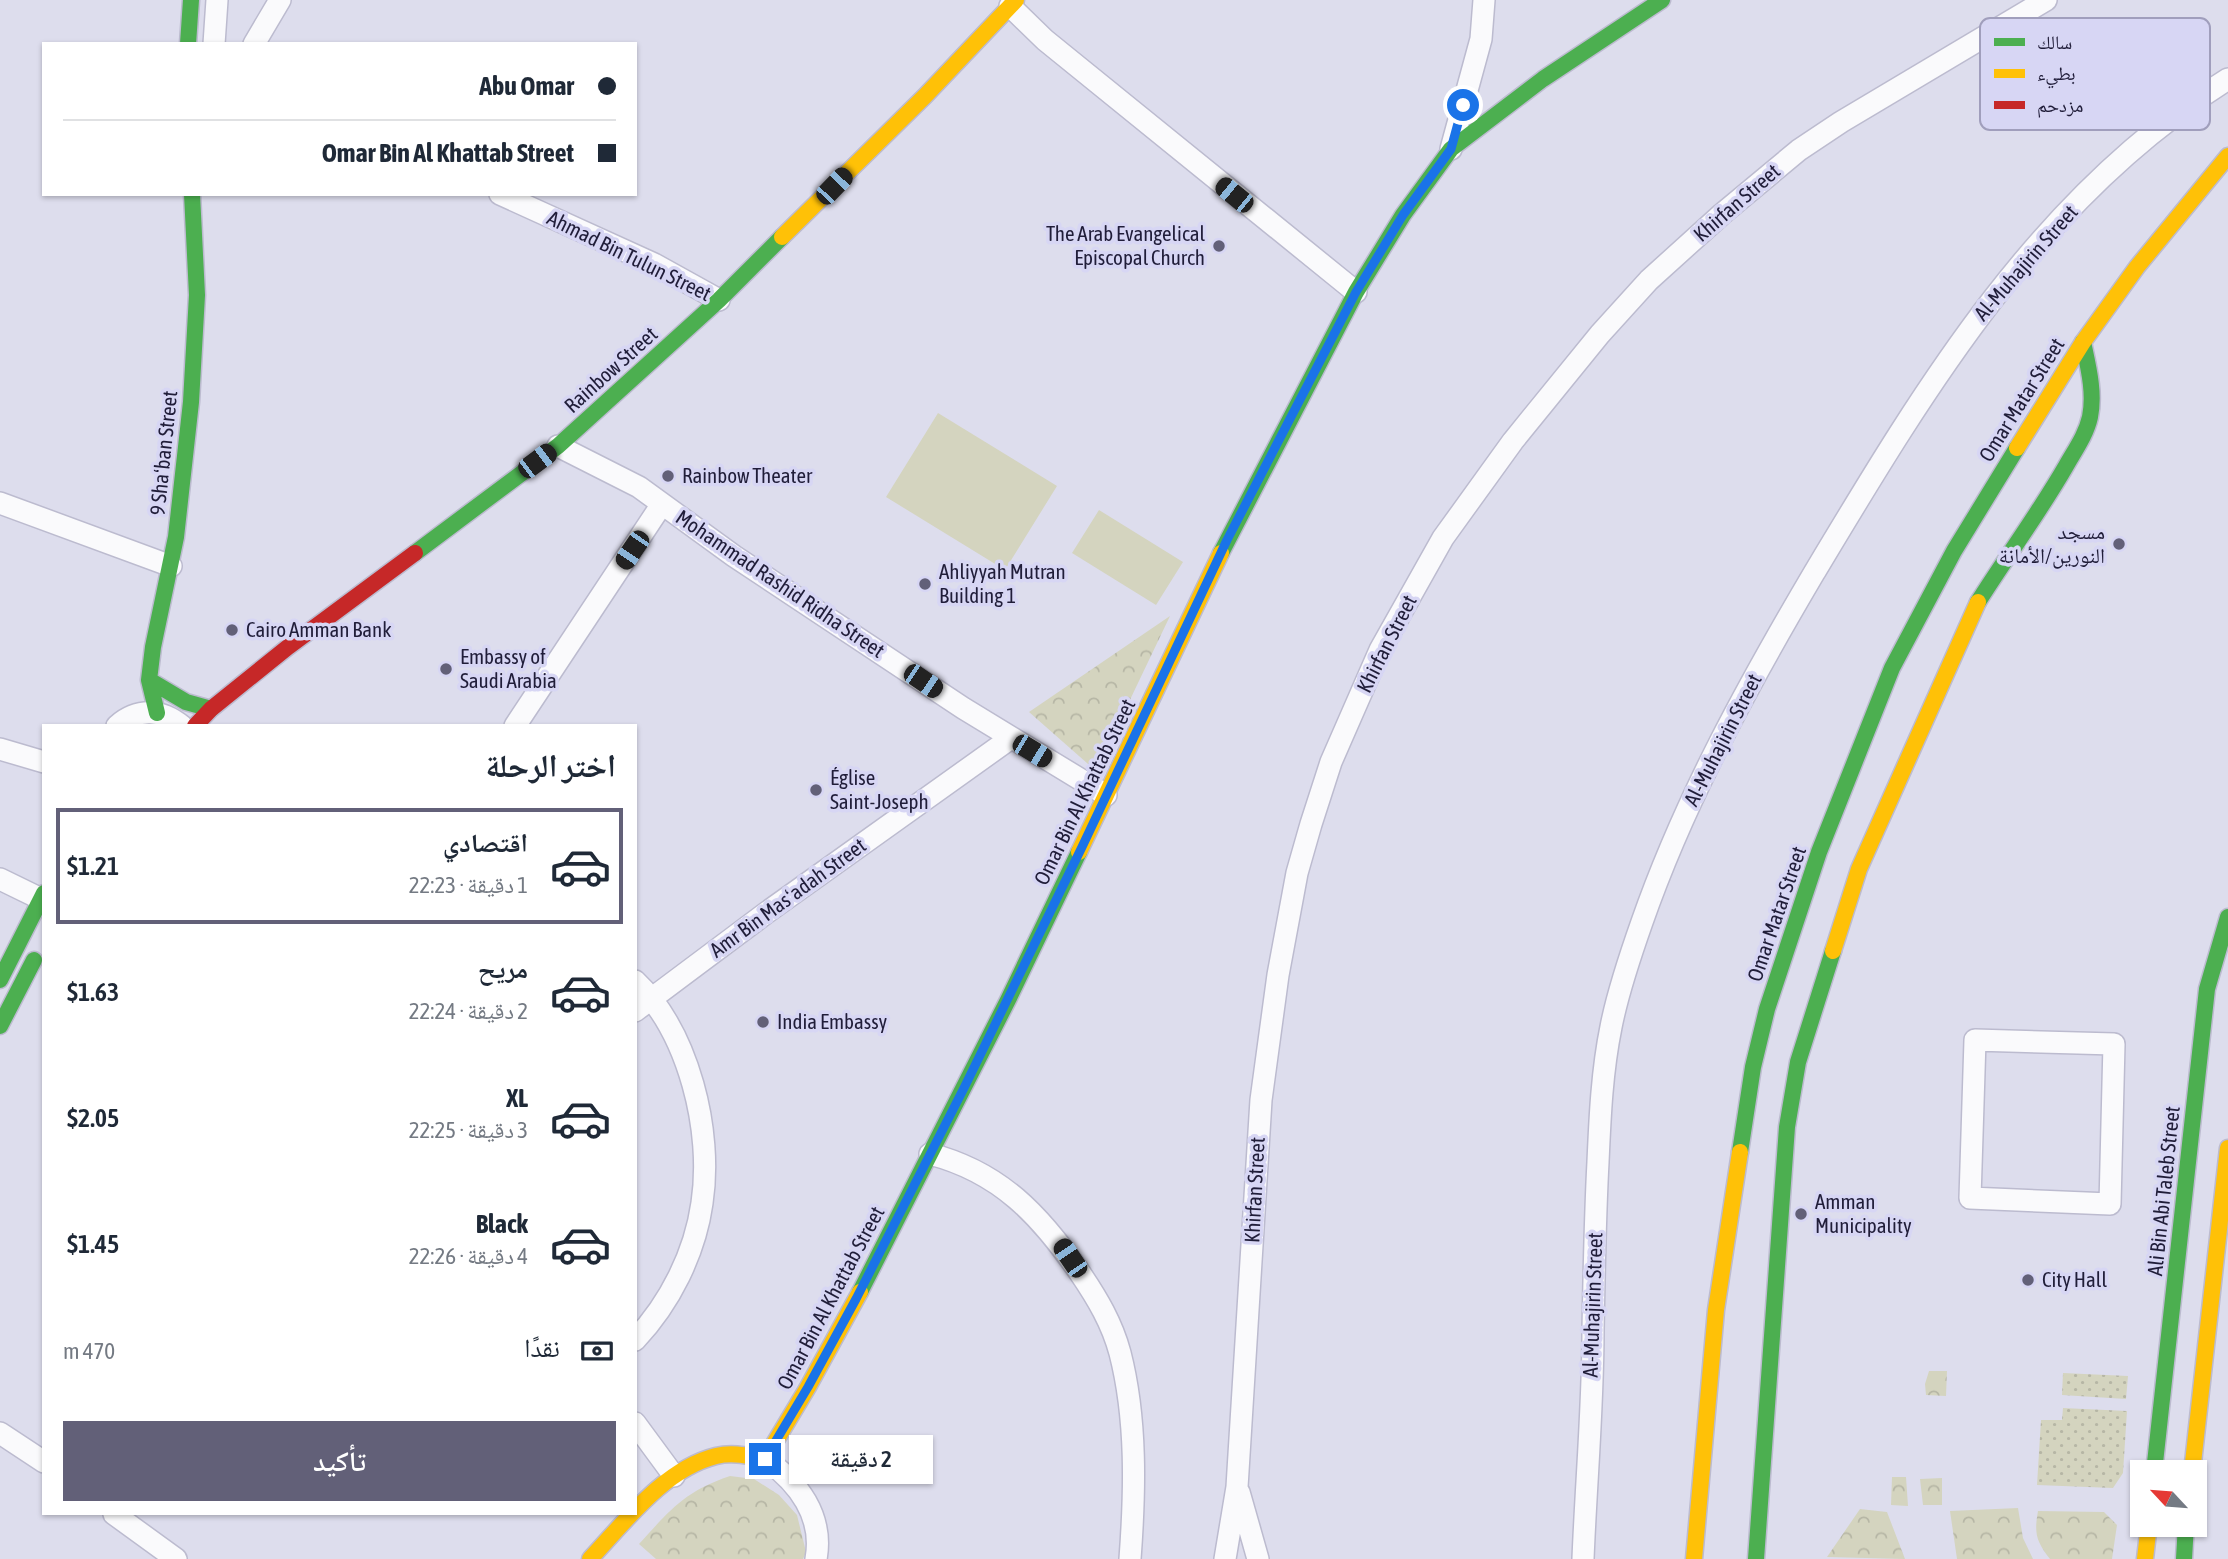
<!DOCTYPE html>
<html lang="ar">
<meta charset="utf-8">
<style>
body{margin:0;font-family:"Asap Condensed","Noto Naskh Arabic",sans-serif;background:#f2f2f3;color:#1f2937;direction:rtl;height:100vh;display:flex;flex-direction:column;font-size:26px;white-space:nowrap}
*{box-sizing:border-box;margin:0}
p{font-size:23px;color:#747a83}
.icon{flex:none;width:38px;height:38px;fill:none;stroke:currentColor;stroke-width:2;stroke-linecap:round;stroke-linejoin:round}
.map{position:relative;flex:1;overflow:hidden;direction:ltr}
.side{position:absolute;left:42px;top:724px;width:595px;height:791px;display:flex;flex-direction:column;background:#fff;border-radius:0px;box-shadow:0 2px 5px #0004;direction:rtl}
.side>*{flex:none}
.guide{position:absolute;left:42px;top:42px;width:595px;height:154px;border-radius:0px;box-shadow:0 2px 5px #0004;direction:rtl;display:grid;align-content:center;height:154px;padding:0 21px;background:#fff}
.needle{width:46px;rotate:296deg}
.controls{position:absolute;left:2130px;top:1460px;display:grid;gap:14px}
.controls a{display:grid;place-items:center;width:77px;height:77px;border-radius:0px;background:#fff;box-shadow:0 2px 5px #0004;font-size:35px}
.end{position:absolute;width:32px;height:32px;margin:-16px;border:9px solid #1a73e8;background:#fff;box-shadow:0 0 0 4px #fff}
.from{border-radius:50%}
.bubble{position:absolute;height:49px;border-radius:0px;background:#fff;box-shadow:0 2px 5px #0004;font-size:23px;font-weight:600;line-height:49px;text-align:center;direction:rtl}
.car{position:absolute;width:21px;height:42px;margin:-21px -10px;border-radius:9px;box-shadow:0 0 5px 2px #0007;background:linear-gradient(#222 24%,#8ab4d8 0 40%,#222 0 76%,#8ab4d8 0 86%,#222 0)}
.guide b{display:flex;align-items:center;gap:24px;height:66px;font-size:26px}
.guide b+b{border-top:2px solid #e0e1e3}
.guide i{width:18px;height:18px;background:#1f2937}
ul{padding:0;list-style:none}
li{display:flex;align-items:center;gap:21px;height:116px;margin:0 14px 10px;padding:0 7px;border:4px solid transparent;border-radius:0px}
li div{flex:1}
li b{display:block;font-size:26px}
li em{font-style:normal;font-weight:600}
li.current{border-color:#626078}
li>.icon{width:63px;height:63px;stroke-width:1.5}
h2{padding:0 21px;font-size:32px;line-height:84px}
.pay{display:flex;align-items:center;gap:18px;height:77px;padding:0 21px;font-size:26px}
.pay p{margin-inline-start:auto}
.primary-button{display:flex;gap:14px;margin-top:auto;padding:14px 21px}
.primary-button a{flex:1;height:80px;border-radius:0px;background:#626078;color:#fff;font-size:28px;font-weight:600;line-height:80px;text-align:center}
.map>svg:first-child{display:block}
.grass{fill:url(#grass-dots)}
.park{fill:url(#park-crowns)}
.pitch{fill:#d4d4bf}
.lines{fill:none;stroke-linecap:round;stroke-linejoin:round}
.street-casing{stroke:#bcbbcf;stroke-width:24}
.fast-casing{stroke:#bcbbcf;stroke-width:19}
.slow-casing{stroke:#bcbbcf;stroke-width:19}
.jam-casing{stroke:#bcbbcf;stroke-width:19}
.street{stroke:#fafafc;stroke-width:21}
.fast{stroke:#4caf50;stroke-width:16}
.slow{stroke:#ffc107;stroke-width:16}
.jam{stroke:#c62828;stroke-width:16}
.route{stroke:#1a73e8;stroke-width:9}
.poi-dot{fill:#626078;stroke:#d7d6f4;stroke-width:2.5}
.labels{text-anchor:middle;stroke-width:7;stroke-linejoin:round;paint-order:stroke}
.street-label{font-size:21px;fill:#201d39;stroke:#d7d6f4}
.poi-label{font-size:21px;fill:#201d39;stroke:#d7d6f4;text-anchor:start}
.key{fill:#d7d6f4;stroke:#a09ebc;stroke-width:2}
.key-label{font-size:19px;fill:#201d39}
</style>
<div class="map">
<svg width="2228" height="1559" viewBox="0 0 2228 1559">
<defs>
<pattern id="grass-dots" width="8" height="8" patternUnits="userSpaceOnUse" patternTransform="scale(1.75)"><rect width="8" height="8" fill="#d4d4bf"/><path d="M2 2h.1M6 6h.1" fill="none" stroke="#b6b6a5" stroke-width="1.8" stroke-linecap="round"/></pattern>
<pattern id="park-crowns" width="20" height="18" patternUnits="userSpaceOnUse" patternTransform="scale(1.75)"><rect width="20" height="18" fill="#d4d4bf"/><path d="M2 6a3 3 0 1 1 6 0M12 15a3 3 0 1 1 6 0" fill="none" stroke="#b6b6a5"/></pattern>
</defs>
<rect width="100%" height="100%" fill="#dddded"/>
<!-- grass -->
<path class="grass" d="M2063,1373L2128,1376L2126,1399L2062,1395Z
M2063,1408L2127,1411L2123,1473L2113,1488L2037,1485L2041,1420H2062Z"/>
<!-- park -->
<path class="park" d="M1170,616L1096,771L1029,712Z
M1929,1371H1947L1946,1396L1926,1395L1925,1384Z
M730,1476L754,1479L779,1495L797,1515L806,1552L803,1559H656L639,1544C670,1510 685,1491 730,1476Z
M1892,1477H1906L1908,1506L1891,1505Z
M1942,1478V1505H1923L1920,1479Z
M2018,1508L2023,1538L2033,1559H1957L1950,1511Z
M1860,1509L1887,1512L1905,1559L1827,1557Z
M2038,1511L2104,1512L2117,1525L2112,1559H2050C2036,1541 2034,1533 2038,1511Z"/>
<!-- pitch -->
<path class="pitch" d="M938,413L1057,486L1005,570L886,497Z
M1099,510L1183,562L1156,605L1072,553Z"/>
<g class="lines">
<!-- street casing -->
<g class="street-casing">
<path id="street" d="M1010,6L1045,40L1356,292
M214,44L217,0
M254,44L280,0
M1451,149L1481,39L1484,0
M500,194L654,264L719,300
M558,446L639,487L734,556L963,708L1106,795
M0,503L171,566
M117,726C137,708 162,709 182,726
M515,726L662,504
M0,749L44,762
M0,879L41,899
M635,981C689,1032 713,1131 702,1203C695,1253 670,1303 635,1340
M635,1011L766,913L1011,738
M1975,1040L2114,1044L2110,1204L1970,1198Z
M930,1154C1000,1172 1040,1215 1080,1273C1097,1298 1112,1323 1120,1353C1137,1419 1135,1492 1130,1559
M635,1423L674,1476
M0,1433L44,1462
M765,1459C798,1482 824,1516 816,1559
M1239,1492L1258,1559
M114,1514L176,1559
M1225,1559L1237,1487L1261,1100L1278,975L1297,873L1311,824L1331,762L1380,650L1443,538L1513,441L1600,334L1649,280L1722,214L1799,150L1841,122L2046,0
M1583,1559C1586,1483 1593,1407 1593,1331C1594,1274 1595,1218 1598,1162C1600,1116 1602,1071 1611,1027C1618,991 1630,956 1642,922C1685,799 1748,685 1814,573C1925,388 2040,195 2228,79"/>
</g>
<!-- fast casing -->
<g class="fast-casing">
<path id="fast" d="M188,44L191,0
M415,553L558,446L719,300L782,237
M1221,553L1356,292L1403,215L1451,149L1543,79L1662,0
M1978,602C2007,556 2039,513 2066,466C2075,450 2086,435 2090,417C2095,392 2088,366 2083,342
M149,680L186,702L211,709
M157,713L149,680L153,647L176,537L191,402L197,295L192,194
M0,980L44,893
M0,1026L34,960
M1740,1152L1753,1067L1767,1009L1819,852L1892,668L1954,551L2017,448
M860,1292L1008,1000L1079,852
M2154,1472L2207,989L2228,917
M1756,1559L1787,1127L1798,1062L1833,951
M2184,1559L2186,1524"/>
</g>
<!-- slow casing -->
<g class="slow-casing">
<path id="slow" d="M782,237L925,96L1016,0
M2017,448L2083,342L2137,267L2228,156
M1079,852L1221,553
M1833,951L1859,869L1978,602
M2192,1472L2228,1148
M590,1559C625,1522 664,1469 716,1456C733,1452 748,1456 765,1459L808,1387L860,1292
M1694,1559L1716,1310L1740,1152
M2145,1559L2149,1524"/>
</g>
<!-- jam casing -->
<g class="jam-casing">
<path id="jam" d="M195,726L211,709L288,647L415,553"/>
</g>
<!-- street -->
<use href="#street" class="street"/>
<!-- fast -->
<use href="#fast" class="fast"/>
<!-- slow -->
<use href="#slow" class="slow"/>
<!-- jam -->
<use href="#jam" class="jam"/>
</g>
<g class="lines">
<!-- route -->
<path class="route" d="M765,1459L808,1387L856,1299L964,1088L1082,847L1227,540L1356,292L1403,215L1451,149L1463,105"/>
</g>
<!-- markers -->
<g class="poi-dot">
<circle cx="1219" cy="246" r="7"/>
<circle cx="668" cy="476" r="7"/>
<circle cx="2119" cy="544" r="7"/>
<circle cx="925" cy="584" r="7"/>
<circle cx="232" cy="630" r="7"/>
<circle cx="446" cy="669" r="7"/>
<circle cx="816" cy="790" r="7"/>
<circle cx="763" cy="1022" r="7"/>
<circle cx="1801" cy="1214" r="7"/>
<circle cx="2028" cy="1280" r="7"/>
</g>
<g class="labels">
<!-- street labels -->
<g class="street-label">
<text transform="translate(1737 203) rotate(-41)" y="7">Khirfan Street</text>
<text transform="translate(629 256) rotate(26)" y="7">Ahmad Bin Tulun Street</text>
<text transform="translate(2026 263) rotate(-49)" y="7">Al-Muhajirin Street</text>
<text transform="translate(611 370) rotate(-42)" y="7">Rainbow Street</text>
<text transform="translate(2022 400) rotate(-58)" y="7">Omar Matar Street</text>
<text transform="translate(164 453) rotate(-84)" y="7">9 Shaʻban Street</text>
<text transform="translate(780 584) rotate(34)" y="7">Mohammad Rashid Ridha Street</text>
<text transform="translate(1387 644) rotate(-63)" y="7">Khirfan Street</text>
<text transform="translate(1723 740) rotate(-63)" y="7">Al-Muhajirin Street</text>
<text transform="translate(1085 792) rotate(-64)" y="7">Omar Bin Al Khattab Street</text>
<text transform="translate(788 898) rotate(-36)" y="7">Amr Bin Masʻadah Street</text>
<text transform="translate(1777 914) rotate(-71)" y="7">Omar Matar Street</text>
<text transform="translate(1255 1190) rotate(-87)" y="7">Khirfan Street</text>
<text transform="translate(2164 1191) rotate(-84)" y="7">Ali Bin Abi Taleb Street</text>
<text transform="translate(831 1298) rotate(-62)" y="7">Omar Bin Al Khattab Street</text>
<text transform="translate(1593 1305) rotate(-88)" y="7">Al-Muhajirin Street</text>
</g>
<!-- poi labels -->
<g class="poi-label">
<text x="1205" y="241" text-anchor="end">The Arab Evangelical<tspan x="1205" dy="24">Episcopal Church</tspan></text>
<text x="682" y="483">Rainbow Theater</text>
<text x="2105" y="539" text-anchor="end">مسجد<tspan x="2105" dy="24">النورين/الأمانة</tspan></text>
<text x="939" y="579">Ahliyyah Mutran<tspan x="939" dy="24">Building 1</tspan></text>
<text x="246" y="637">Cairo Amman Bank</text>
<text x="460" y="664">Embassy of<tspan x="460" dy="24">Saudi Arabia</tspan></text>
<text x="830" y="785">Église<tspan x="830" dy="24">Saint-Joseph</tspan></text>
<text x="777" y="1029">India Embassy</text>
<text x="1815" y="1209">Amman<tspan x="1815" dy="24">Municipality</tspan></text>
<text x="2042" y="1287">City Hall</text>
</g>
</g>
<!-- legend -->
<rect x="1980" y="18" width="230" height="112" rx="10" class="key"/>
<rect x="1994" y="38" width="31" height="8" fill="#4caf50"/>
<rect x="1994" y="69" width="31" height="9" fill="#ffc107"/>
<rect x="1994" y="101" width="31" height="8" fill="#c62828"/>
<g class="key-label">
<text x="2037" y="49">سالك</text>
<text x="2037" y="80">بطيء</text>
<text x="2037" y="112">مزدحم</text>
</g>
</svg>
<div class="controls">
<a><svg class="needle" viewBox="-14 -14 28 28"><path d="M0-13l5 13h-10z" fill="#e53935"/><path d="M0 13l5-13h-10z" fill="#747a83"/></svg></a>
</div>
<i class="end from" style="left:1463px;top:105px"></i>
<i class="end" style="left:765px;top:1459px"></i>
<div class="bubble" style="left:789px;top:1435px;width:144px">2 دقيقة</div>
<i class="car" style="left:834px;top:186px;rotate:44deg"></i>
<i class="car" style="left:1234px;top:195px;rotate:309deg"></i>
<i class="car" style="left:537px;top:461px;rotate:53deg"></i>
<i class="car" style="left:632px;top:550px;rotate:214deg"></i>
<i class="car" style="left:923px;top:681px;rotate:124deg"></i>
<i class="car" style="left:1032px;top:751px;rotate:121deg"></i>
<i class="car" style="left:1070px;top:1258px;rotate:326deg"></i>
<div class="guide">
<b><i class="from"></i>Abu Omar</b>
<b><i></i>Omar Bin Al Khattab Street</b>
</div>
<section class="side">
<h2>اختر الرحلة</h2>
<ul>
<li class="current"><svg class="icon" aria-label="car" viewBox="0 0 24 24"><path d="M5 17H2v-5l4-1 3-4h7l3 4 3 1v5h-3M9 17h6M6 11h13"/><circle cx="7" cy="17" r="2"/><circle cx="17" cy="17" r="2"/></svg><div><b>اقتصادي</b><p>1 دقيقة · 22:23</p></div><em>$1.21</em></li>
<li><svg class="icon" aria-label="car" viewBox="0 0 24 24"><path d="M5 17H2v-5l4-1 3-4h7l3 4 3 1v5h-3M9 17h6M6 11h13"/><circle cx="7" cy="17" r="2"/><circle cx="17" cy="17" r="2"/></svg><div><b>مريح</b><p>2 دقيقة · 22:24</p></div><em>$1.63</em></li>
<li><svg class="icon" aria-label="car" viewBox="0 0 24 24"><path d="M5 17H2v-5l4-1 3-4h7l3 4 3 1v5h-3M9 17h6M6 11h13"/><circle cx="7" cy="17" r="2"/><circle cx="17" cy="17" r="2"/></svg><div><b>XL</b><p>3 دقيقة · 22:25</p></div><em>$2.05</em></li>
<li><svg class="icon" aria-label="car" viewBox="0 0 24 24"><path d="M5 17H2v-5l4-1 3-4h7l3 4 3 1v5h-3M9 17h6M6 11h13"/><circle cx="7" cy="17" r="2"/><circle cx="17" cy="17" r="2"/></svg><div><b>Black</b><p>4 دقيقة · 22:26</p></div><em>$1.45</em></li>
</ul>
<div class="pay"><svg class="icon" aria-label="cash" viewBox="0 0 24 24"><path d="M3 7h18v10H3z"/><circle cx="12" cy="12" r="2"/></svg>نقدًا<p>470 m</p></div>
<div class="primary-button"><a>تأكيد</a></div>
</section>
</div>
